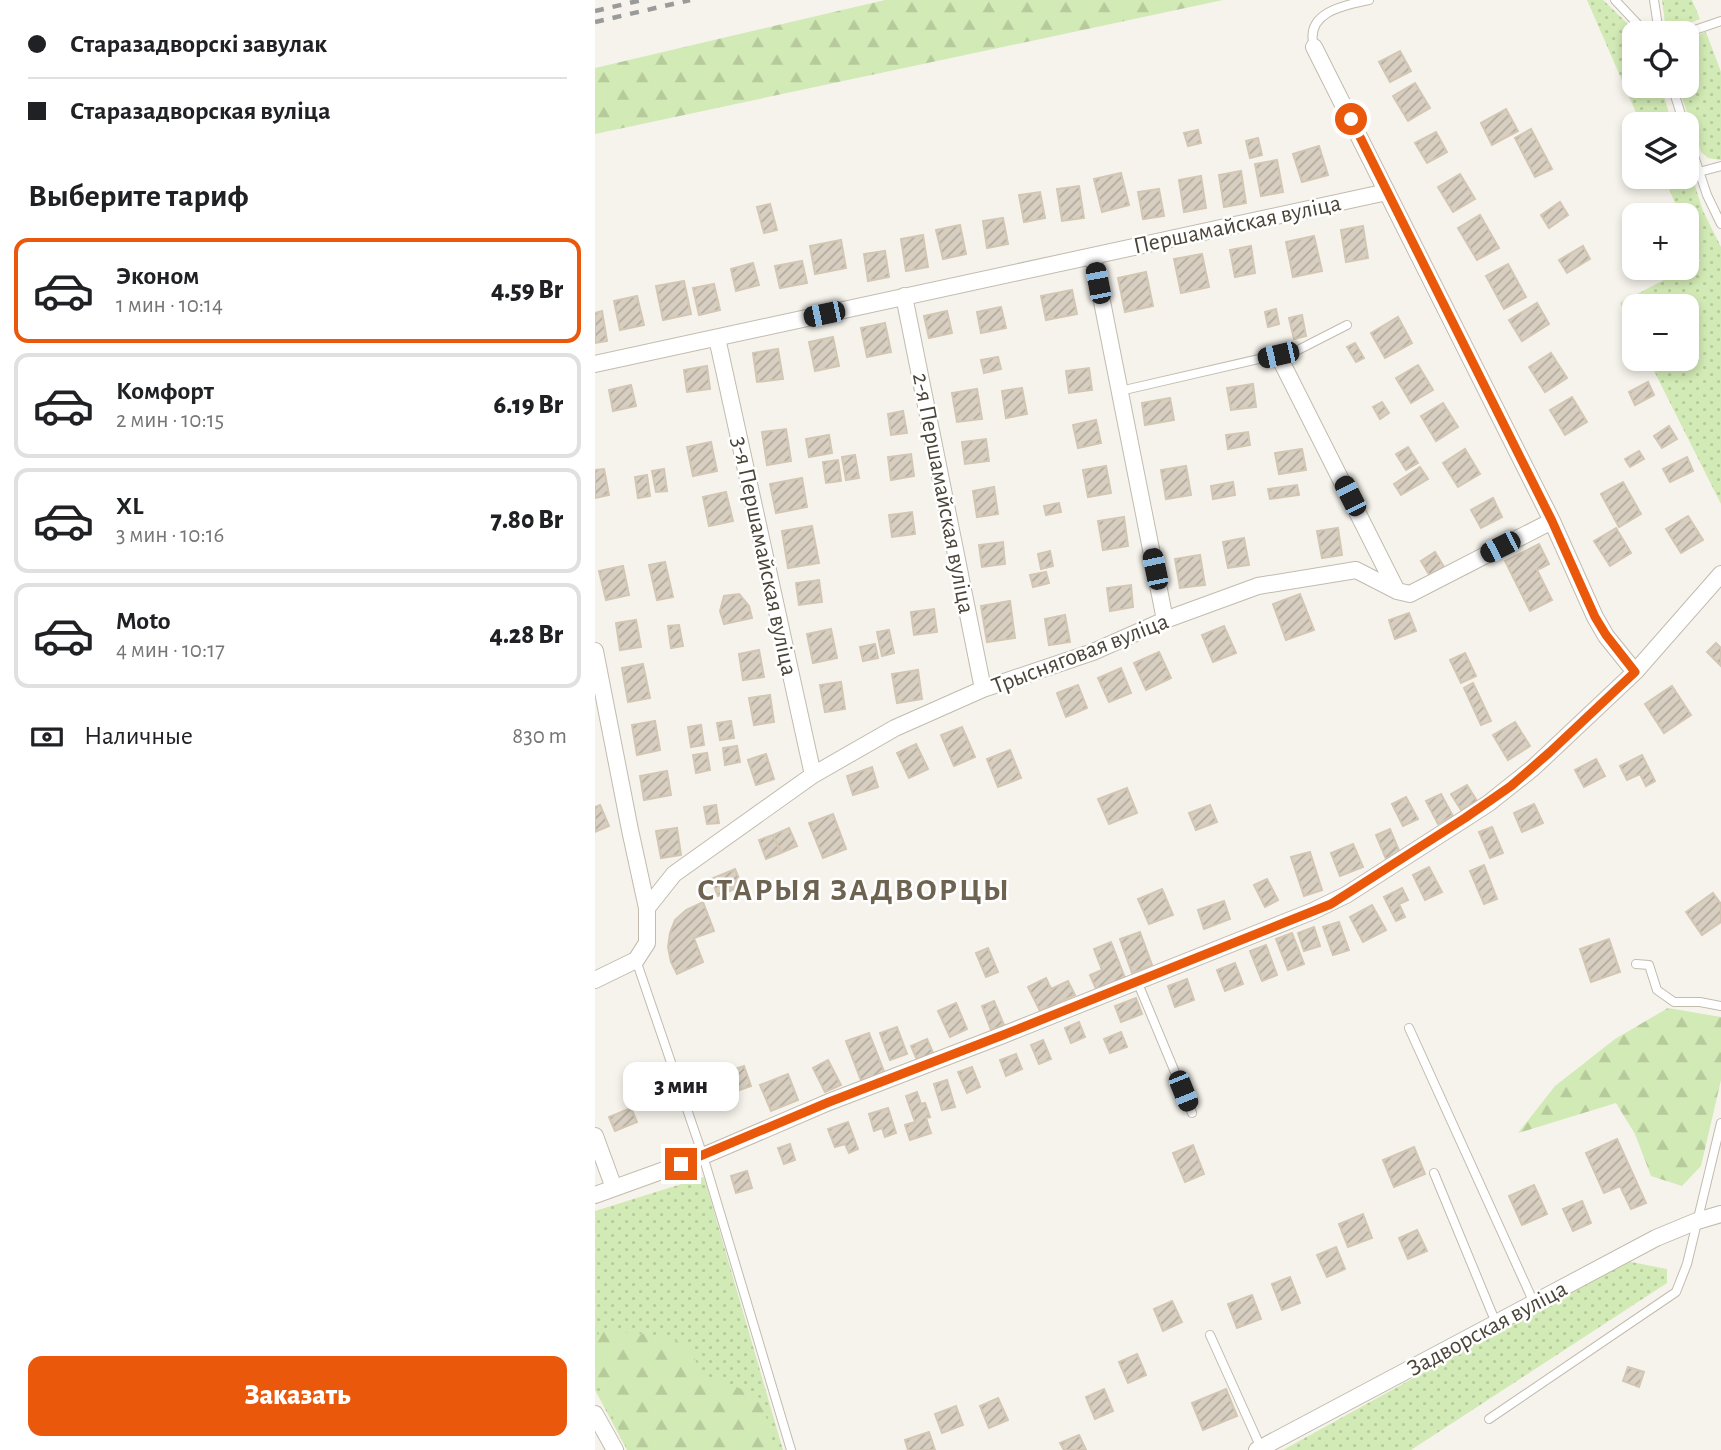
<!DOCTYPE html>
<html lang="ru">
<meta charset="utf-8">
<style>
body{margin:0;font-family:"Alegreya Sans",sans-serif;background:#f2f2f2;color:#202124;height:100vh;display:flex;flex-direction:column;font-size:26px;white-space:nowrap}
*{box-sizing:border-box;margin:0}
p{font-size:23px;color:#757577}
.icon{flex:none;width:38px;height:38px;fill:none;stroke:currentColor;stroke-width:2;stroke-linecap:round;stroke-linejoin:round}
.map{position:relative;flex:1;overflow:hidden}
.drawer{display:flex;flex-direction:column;background:#fff;width:595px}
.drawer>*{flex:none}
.banner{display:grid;align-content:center;height:154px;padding:0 28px;background:#fff}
.tools{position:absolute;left:1027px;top:21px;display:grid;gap:14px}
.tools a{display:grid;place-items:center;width:77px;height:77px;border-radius:14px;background:#fff;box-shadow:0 4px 10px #0003;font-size:35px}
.end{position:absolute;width:32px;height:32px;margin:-16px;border:9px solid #ea580c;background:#fff;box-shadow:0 0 0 4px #fff}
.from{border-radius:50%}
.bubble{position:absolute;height:49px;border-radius:14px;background:#fff;box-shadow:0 4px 10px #0003;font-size:23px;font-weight:800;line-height:49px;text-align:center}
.car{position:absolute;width:21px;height:42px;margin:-21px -10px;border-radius:9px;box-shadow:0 0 5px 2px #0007;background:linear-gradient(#222 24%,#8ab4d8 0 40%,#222 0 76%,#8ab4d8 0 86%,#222 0)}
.banner b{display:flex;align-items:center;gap:24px;height:66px;font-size:26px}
.banner b+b{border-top:2px solid #e0e0e0}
.banner i{width:18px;height:18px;background:#202124}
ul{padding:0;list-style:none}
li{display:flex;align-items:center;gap:21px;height:105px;margin:0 14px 10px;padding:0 14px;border:4px solid #e0e0e0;border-radius:14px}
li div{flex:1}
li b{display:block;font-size:26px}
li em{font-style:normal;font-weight:800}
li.on{border-color:#ea580c}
li>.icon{width:63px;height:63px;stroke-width:1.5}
h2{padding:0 28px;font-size:32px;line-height:84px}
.pay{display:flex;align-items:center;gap:18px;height:77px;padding:0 28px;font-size:26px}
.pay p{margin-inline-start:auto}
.primary-button{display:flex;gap:14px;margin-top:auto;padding:14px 28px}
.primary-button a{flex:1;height:80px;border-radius:14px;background:#ea580c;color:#fff;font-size:28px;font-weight:800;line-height:80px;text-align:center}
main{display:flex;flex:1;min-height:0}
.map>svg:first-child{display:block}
.grass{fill:url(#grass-dots)}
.forest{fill:url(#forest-firs)}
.building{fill:url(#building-hatch);stroke:#d3c7b4;stroke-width:2}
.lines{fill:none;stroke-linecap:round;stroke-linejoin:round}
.lane-casing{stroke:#c2bbae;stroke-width:10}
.street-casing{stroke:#c2bbae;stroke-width:18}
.lane{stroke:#fff;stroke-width:8}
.street{stroke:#fff;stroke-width:16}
.rail{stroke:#9a9a9a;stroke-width:4.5;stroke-dasharray:9 9;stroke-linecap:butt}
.route{stroke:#ea580c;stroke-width:9}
.labels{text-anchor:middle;stroke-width:5;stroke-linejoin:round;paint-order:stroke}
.street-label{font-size:24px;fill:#4b4439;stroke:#fff}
.district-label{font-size:32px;font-weight:bold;letter-spacing:2px;fill:#6e6250;stroke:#fff}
</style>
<main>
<section class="drawer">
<div class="banner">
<b><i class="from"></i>Старазадворскі завулак</b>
<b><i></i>Старазадворская вуліца</b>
</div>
<h2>Выберите тариф</h2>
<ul>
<li class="on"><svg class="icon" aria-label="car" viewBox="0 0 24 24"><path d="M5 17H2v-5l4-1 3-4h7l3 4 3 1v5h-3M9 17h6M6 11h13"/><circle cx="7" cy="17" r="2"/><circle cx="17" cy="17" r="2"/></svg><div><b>Эконом</b><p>1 мин · 10:14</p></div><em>4.59 Br</em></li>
<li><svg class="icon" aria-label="car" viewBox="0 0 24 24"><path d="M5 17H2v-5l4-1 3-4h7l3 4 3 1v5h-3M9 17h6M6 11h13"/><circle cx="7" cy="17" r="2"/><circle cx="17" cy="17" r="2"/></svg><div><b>Комфорт</b><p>2 мин · 10:15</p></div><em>6.19 Br</em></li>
<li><svg class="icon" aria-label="car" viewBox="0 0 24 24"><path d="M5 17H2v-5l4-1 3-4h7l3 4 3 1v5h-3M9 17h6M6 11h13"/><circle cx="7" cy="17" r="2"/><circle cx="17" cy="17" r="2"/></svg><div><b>XL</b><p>3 мин · 10:16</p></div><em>7.80 Br</em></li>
<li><svg class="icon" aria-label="car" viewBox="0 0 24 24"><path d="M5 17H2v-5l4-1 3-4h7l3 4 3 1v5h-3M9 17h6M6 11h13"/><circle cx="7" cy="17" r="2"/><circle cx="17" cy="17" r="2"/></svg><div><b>Moto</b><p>4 мин · 10:17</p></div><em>4.28 Br</em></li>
</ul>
<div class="pay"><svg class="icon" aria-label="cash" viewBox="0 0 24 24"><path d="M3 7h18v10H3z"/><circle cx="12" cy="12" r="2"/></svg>Наличные<p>830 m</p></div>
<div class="primary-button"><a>Заказать</a></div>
</section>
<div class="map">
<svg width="1126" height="1450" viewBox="0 0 1126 1450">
<defs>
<pattern id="grass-dots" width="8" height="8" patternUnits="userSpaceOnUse" patternTransform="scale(1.75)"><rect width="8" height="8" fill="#d2eab5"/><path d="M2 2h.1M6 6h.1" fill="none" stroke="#b6ca9c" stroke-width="1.8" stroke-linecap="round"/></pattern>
<pattern id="forest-firs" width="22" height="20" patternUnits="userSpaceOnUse" patternTransform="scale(1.75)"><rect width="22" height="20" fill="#d2eab5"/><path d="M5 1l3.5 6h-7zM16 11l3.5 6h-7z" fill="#b6ca9c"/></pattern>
<pattern id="building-hatch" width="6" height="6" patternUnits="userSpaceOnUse" patternTransform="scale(1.75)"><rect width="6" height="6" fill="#d8cfc1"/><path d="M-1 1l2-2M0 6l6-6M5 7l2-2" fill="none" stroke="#b1aa9e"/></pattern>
</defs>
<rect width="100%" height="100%" fill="#f6f3ec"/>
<!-- grass -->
<path class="grass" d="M992,0H1008L1031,22L1040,33V86H1066L1077,124H1046Z
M1067,0H1097L1105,19L1085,27L1076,28L1070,23Z
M1111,32L1126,72V160L1113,158L1106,152L1083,86H1092V39Z
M1092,161L1108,211L1126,247V504L1053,359H1092V306H1040L1039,333L1025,303L1105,261L1092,231V215H1085L1069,177H1092Z
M109,1177L188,1450H32L0,1390V1211Z
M1031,1261L1072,1269V1283L816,1450H688Z"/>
<!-- forest -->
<path class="forest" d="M290,0H628L0,134V68Z
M1073,1008L1126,1017V1080L1106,1166L1087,1186L1056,1176L1040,1134L1021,1103L923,1133L960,1086L1020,1039Z
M5,1330L74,1336L96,1350L108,1378L127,1380L167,1399L179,1450H33L0,1378V1344Z"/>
<!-- building -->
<path class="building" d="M805,51L816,71L795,82L784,62Z
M820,83L835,108L813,121L798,96Z
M911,109L923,131L897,145L886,123Z
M936,129L957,169L940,177L920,138Z
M603,130L606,143L593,146L589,133Z
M841,132L852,152L832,163L820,143Z
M663,138L667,155L655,158L651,141Z
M724,146L733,175L707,182L698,154Z
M682,160L688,192L666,196L660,164Z
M646,171L651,203L629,207L624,175Z
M526,173L534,205L507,212L499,179Z
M865,174L880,199L858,212L843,187Z
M606,176L611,208L589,212L584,180Z
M484,186L489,218L467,221L462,189Z
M564,189L569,216L548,219L543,192Z
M445,192L450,218L429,222L424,195Z
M965,202L973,215L954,228L946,215Z
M175,204L182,230L169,233L162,207Z
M885,215L904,248L882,260L863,228Z
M408,218L413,244L392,248L388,221Z
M365,225L371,254L348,259L341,230Z
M768,226L773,258L751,262L746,230Z
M328,235L333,267L311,271L306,239Z
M719,236L727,271L698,277L691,242Z
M246,240L251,268L220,274L215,246Z
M656,246L660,273L640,277L635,250Z
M988,246L995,259L972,273L964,260Z
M290,251L294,277L273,281L269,254Z
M607,254L614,287L586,293L579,259Z
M207,261L212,283L185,288L180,266Z
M158,263L164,285L141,291L136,269Z
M913,264L931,297L909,309L891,276Z
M551,272L558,306L530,312L523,278Z
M89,281L96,314L68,320L61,286Z
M119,284L125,310L104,315L98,288Z
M477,290L482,314L451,320L446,296Z
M42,296L49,325L25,330L19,301Z
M942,303L954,324L927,341L914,320Z
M406,307L411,328L386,333L382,312Z
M681,309L684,324L673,327L670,312Z
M7,311L12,341L0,343V313Z
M352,311L357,333L334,338L329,316Z
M707,315L711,336L699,339L694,318Z
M803,317L817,343L790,358L776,333Z
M290,323L296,352L272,357L266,328Z
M238,337L244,366L220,371L214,342Z
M760,343L769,358L761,362L752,347Z
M183,349L188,379L162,382L158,353Z
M956,353L972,378L950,392L934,367Z
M403,357L406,369L389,373L386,360Z
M823,365L838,390L816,403L801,378Z
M112,366L115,389L92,392L89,370Z
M494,368L497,390L474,393L471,371Z
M1053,382L1059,395L1040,405L1034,392Z
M658,384L661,407L636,410L632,388Z
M36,385L41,406L18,411L14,390Z
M427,388L432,414L411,418L407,391Z
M382,389L387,419L362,422L357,393Z
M977,397L992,422L970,435L955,410Z
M575,398L579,420L550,425L547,403Z
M787,402L794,413L785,419L778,407Z
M848,403L863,427L841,441L826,416Z
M308,411L312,433L296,435L293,414Z
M501,420L506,443L483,448L478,425Z
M1074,426L1082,439L1067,448L1059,436Z
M191,429L196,461L172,465L167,432Z
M653,432L655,445L633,449L631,435Z
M234,435L237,453L214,457L211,439Z
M391,439L394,461L370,464L367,442Z
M116,442L122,471L98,476L92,447Z
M813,447L823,463L811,470L801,454Z
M707,449L711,470L684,474L680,453Z
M870,449L885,474L863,487L848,463Z
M1044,451L1049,459L1035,467L1030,459Z
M316,454L319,476L296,480L293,457Z
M260,455L264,478L251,480L247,457Z
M1092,457L1098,471L1075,482L1068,469Z
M243,460L246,481L231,483L228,462Z
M511,466L516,493L493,497L488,470Z
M591,466L596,495L571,499L566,470Z
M825,467L833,479L806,495L799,484Z
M9,469L14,495L0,498V470Z
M69,469L72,491L61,492L57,471Z
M52,475L55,496L43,498L40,477Z
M207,478L212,507L181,513L175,484Z
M638,482L640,495L618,499L616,486Z
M1028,482L1046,514L1024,527L1006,494Z
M702,485L704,495L675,499L673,489Z
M399,487L403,514L382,517L378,491Z
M131,492L138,521L114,526L108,497Z
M898,498L907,517L886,528L876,510Z
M464,503L466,512L451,515L449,506Z
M317,512L320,534L297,537L294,515Z
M1093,516L1108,540L1086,553L1071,529Z
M529,517L533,546L508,550L503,521Z
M217,526L224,563L193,568L187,531Z
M743,528L747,555L727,558L722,531Z
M1021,528L1036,553L1015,566L999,541Z
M649,538L654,565L633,568L628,542Z
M408,542L410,564L387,567L384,545Z
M944,544L954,564L942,570L957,600L935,611L910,561Z
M455,551L458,566L446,569L443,554Z
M840,552L849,567L835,576L826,561Z
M605,555L610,585L585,588L580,559Z
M70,562L78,597L62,600L54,565Z
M28,566L34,595L11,600L4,571Z
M451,572L454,583L438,587L435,575Z
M224,580L227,602L204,605L201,583Z
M536,585L538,607L515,611L512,588Z
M144,594L154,606L157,618L129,624L125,611L129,596Z
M705,594L719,630L691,640L678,604Z
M415,601L420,638L392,642L386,606Z
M339,609L342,632L319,635L316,612Z
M814,613L821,631L800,639L794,620Z
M470,615L475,642L454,645L450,619Z
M41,620L46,647L25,650L21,623Z
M84,625L88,646L76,648L73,626Z
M629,626L641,653L618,662L607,635Z
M236,629L242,658L218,663L212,634Z
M294,630L299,653L287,656L282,632Z
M1121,643L1126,648V666L1112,652Z
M280,644L283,658L268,661L265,647Z
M164,650L169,677L148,680L144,654Z
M564,652L576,678L551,690L539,663Z
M870,653L881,676L866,683L855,660Z
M48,664L55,698L33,702L27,668Z
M526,668L536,693L514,702L503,678Z
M323,670L327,699L302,703L297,674Z
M246,682L250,709L230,712L225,685Z
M878,683L896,721L886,725L869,688Z
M483,685L492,708L471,717L462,693Z
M1077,686L1096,715L1069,733L1050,704Z
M175,695L179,722L159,725L154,698Z
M60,721L65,750L42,755L37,725Z
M136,721L139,738L125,740L122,723Z
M920,722L935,746L913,760L898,735Z
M106,725L109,745L96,747L93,727Z
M367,727L380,757L359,766L346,735Z
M321,744L333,769L314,778L302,753Z
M142,746L145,762L130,765L128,748Z
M415,750L426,778L403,787L392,759Z
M112,753L115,770L101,773L98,755Z
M171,754L179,779L161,785L153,760Z
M1047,755L1060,781L1051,786L1045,774L1032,780L1025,766Z
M1001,759L1010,776L989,787L980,770Z
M277,767L283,787L258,795L252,776Z
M72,771L76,795L49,800L45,776Z
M872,785L882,801L866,810L856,794Z
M532,788L542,813L514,824L503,799Z
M846,794L858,816L843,824L831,801Z
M811,797L823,819L808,826L797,804Z
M939,804L948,823L927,832L919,813Z
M5,805L14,826L0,832V807Z
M121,805L124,823L112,824L109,807Z
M615,805L622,822L601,830L594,813Z
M238,814L251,849L228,858L214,823Z
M897,827L908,853L895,858L884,832Z
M82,828L86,855L66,858L61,831Z
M194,828L202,846L186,853L178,835Z
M795,829L805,853L791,859L781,835Z
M178,835L186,853L171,859L164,840Z
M758,844L768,867L745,876L736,853Z
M715,852L727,890L709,896L696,857Z
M889,865L902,899L889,904L875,871Z
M834,867L847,892L830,900L818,875Z
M140,869L147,886L123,896L116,879Z
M672,879L683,900L670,907L659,885Z
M807,888L813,900L804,904L810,917L801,921L789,897Z
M567,889L578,915L554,924L543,899Z
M1118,893L1126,904V922L1107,935L1091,912Z
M629,901L635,919L609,929L603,910Z
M108,902L119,931L99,938L108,962L82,974L76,962L73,947L75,933L80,920L91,910Z
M777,905L791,930L768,942L755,917Z
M744,922L754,950L738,955L728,927Z
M719,927L725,946L709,951L703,933Z
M545,932L557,965L537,973L525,939Z
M697,933L709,964L693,970L681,939Z
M1014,939L1025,972L996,982L985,949Z
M516,942L530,978L501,989L495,975L507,970L499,949Z
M671,945L682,975L667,981L655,951Z
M393,948L403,972L391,977L381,953Z
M640,963L648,984L630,991L622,970Z
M451,978L456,989L473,981L480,995L445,1011L433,987Z
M592,979L599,1000L580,1007L573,986Z
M541,998L547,1014L526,1022L520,1006Z
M399,1001L409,1025L396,1030L387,1006Z
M361,1003L372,1029L355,1037L343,1011Z
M484,1022L490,1037L476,1043L470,1028Z
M302,1027L312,1054L295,1060L285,1033Z
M526,1032L532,1047L515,1053L509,1039Z
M274,1033L290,1074L267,1083L251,1041Z
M332,1039L339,1055L323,1062L316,1046Z
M448,1040L456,1059L444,1064L436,1045Z
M421,1054L427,1069L411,1076L405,1060Z
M233,1060L246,1085L230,1092L218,1068Z
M108,1066L117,1095L99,1100L90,1072Z
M149,1066L156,1086L132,1094L125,1074Z
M377,1067L385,1087L372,1093L363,1072Z
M193,1074L203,1100L176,1111L165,1085Z
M352,1080L360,1107L347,1110L339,1084Z
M69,1086L75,1100L53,1109L47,1095Z
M322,1092L326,1104L330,1103L335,1117L331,1118L336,1133L315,1140L310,1125L320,1122L311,1096Z
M36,1108L42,1122L20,1131L14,1117Z
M293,1108L301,1133L290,1137L287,1128L279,1131L274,1114Z
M253,1122L263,1149L254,1153L250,1144L240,1147L233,1129Z
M1022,1139L1051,1203L1036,1209L1025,1186L1009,1193L991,1153Z
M195,1144L200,1160L189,1164L183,1148Z
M598,1145L609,1174L590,1182L578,1153Z
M819,1147L830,1174L799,1187L788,1160Z
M152,1171L157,1188L141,1193L136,1176Z
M939,1185L952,1214L927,1225L914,1196Z
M987,1201L996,1223L978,1231L968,1209Z
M768,1214L777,1238L753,1247L744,1224Z
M822,1230L832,1251L813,1259L804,1238Z
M741,1247L750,1269L732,1277L722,1255Z
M695,1277L705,1303L687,1310L677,1284Z
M657,1295L666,1319L642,1328L633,1304Z
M577,1301L587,1322L568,1331L559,1309Z
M542,1354L551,1375L533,1383L524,1362Z
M1033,1367L1049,1372L1044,1387L1028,1381Z
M509,1389L518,1411L500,1419L491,1397Z
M631,1389L642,1416L608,1430L597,1403Z
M403,1398L413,1420L394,1428L385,1406Z
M361,1406L368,1425L347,1433L340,1414Z
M334,1432L340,1450H313L310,1440Z
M484,1435L491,1450H469L465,1443Z"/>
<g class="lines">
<!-- lane casing -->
<g class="lane-casing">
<path id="lane" d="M1020,0L1051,33
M1059,0L1064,33
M1091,33L1126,21
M719,47C709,12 750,5 774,0
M1077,86L1089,124
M1092,135L1112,195L1126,224
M1104,172L1126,166
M525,391L703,350L752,325
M41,960L108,1156L196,1450
M1041,964L1054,965L1062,990L1079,1002H1105L1126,1006
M542,981L597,1113
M814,1028L939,1303
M839,1173L901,1323
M615,1335L666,1448
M894,1419L1081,1292L1092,1264L1126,1123"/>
</g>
<!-- street casing -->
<g class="street-casing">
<path id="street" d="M719,47L957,521L1000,617L1011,636L1040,672
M498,256L570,620
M309,296L388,689
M122,338L218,775
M683,355L802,591
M0,364L792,192
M0,651L35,830L52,908V943L41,960L0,980
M52,908L79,874L218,775L300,728L388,689L498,652L570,620L663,586L761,570L802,591L815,594L957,521
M0,1136L19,1188
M0,1195L108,1156L234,1102L408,1035L718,911L751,895L871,818L894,803L938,768L1040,672L1126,574
M0,1414L20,1450
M662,1450L1061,1238L1102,1221L1126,1214"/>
</g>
<!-- lane -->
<use href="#lane" class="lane"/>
<!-- street -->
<use href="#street" class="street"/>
<!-- rail -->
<path class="rail" d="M0,11L47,0
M0,22L95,0"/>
</g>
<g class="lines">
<!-- route -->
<path class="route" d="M86,1164L234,1102L408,1035L736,904L870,818L916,786L955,752L1040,672L1011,635L1000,617L957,521L756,119"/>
</g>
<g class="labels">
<!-- street labels -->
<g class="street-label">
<text transform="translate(642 224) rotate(-12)" y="8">Першамайская вуліца</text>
<text transform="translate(349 493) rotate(79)" y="8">2-я Першамайская вуліца</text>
<text transform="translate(170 556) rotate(78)" y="8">3-я Першамайская вуліца</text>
<text transform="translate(485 653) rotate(-21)" y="8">Трысняговая вуліца</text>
<text transform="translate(892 1328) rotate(-28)" y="8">Задворская вуліца</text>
</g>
<!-- district labels -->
<g class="district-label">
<text x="259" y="900">СТАРЫЯ ЗАДВОРЦЫ</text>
</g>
</g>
</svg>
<div class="tools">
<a><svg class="icon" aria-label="locate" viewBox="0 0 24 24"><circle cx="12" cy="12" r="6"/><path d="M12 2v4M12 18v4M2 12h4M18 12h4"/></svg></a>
<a><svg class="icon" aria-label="layers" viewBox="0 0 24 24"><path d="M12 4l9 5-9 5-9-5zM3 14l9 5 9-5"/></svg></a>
<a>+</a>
<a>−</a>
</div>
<i class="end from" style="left:756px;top:119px"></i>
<i class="end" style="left:86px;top:1164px"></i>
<div class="bubble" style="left:28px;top:1062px;width:116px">3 мин</div>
<i class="car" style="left:503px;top:283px;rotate:349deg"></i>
<i class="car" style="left:229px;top:314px;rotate:258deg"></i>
<i class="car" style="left:683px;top:355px;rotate:257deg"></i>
<i class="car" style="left:755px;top:496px;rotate:333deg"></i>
<i class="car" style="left:905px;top:547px;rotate:243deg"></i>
<i class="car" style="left:560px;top:569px;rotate:348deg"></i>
<i class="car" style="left:588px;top:1091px;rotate:158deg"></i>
</div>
</main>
